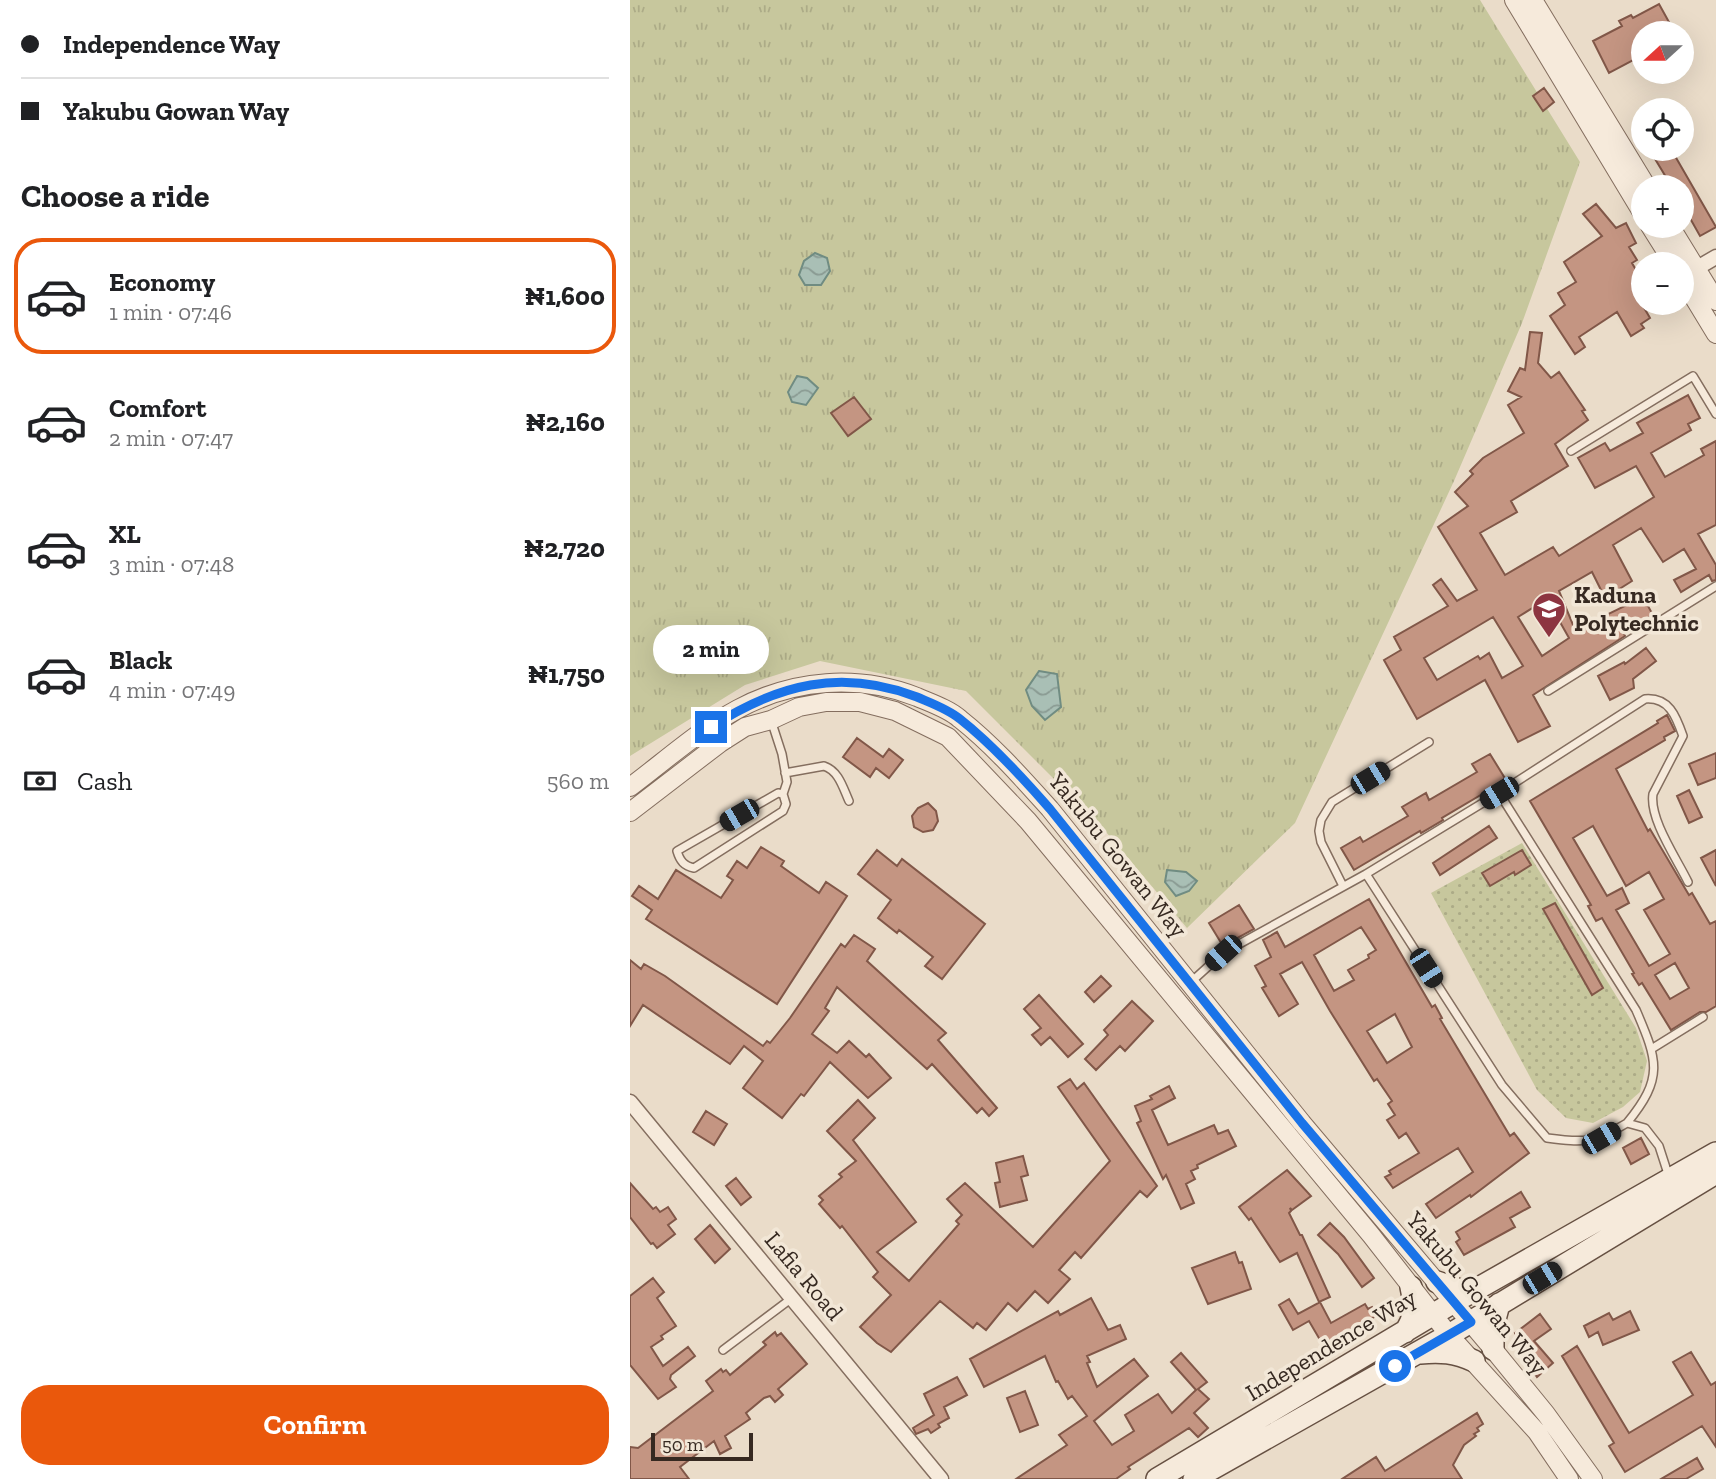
<!DOCTYPE html>
<meta charset="utf-8">
<style>
body{margin:0;font-family:"Zilla Slab",serif;background:#f6f6f6;color:#202124;height:100vh;display:flex;flex-direction:column;font-size:26px;white-space:nowrap}
*{box-sizing:border-box;margin:0}
p{font-size:23px;color:#757577}
.icon{flex:none;width:38px;height:38px;fill:none;stroke:currentColor;stroke-width:2;stroke-linecap:round;stroke-linejoin:round}
.map{position:relative;flex:1;overflow:hidden}
.drawer{display:flex;flex-direction:column;background:#fff;width:630px}
.drawer>*{flex:none}
.guide{display:grid;align-content:center;height:154px;padding:0 21px;background:#fff}
.needle{width:46px;rotate:249deg}
.controls{position:absolute;left:1001px;top:21px;display:grid;gap:14px}
.controls a{display:grid;place-items:center;width:63px;height:63px;border-radius:50%;background:#fff;box-shadow:0 7px 28px #0002;font-size:35px}
.scale{position:absolute;left:21px;bottom:18px;width:102px;box-sizing:border-box;padding-left:7px;border:4px solid #362921;border-top:0;font-size:19px;line-height:24px;white-space:nowrap;color:#362921;-webkit-text-stroke:5px #f2e7d7;paint-order:stroke}
.end{position:absolute;width:32px;height:32px;margin:-16px;border:9px solid #1a73e8;background:#fff;box-shadow:0 0 0 4px #fff}
.from{border-radius:50%}
.bubble{position:absolute;height:49px;border-radius:24px;background:#fff;box-shadow:0 7px 28px #0002;font-size:23px;font-weight:800;line-height:49px;text-align:center}
.car{position:absolute;width:21px;height:42px;margin:-21px -10px;border-radius:9px;box-shadow:0 0 5px 2px #0007;background:linear-gradient(#222 24%,#8ab4d8 0 40%,#222 0 76%,#8ab4d8 0 86%,#222 0)}
.guide b{display:flex;align-items:center;gap:24px;height:66px;font-size:26px}
.guide b+b{border-top:2px solid #e0e0e0}
.guide i{width:18px;height:18px;background:#202124}
ul{padding:0;list-style:none}
li{display:flex;align-items:center;gap:21px;height:116px;margin:0 14px 10px;padding:0 7px;border:4px solid transparent;border-radius:28px}
li div{flex:1}
li b{display:block;font-size:26px}
li em{font-style:normal;font-weight:800}
li.active{border-color:#ea580c}
li>.icon{width:63px;height:63px;stroke-width:1.5}
h2{padding:0 21px;font-size:32px;line-height:84px}
.pay{display:flex;align-items:center;gap:18px;height:77px;padding:0 21px;font-size:26px}
.pay p{margin-inline-start:auto}
.primary-button{display:flex;gap:14px;margin-top:auto;padding:14px 21px}
.primary-button a{flex:1;height:80px;border-radius:28px;background:#ea580c;color:#fff;font-size:28px;font-weight:800;line-height:80px;text-align:center}
main{display:flex;flex:1;min-height:0}
.map>svg:first-child{display:block}
.grass{fill:url(#grass-tufts)}
.park{fill:url(#park-dots)}
.water{fill:url(#water-waves);stroke:#708c82;stroke-width:2}
.building{fill:#c49582;stroke:#815748;stroke-width:2;fill-rule:evenodd}
.lines{fill:none;stroke-linecap:round;stroke-linejoin:round}
.service-casing{stroke:#846e5f;stroke-width:10}
.minor-casing{stroke:#846e5f;stroke-width:17}
.tertiary-casing{stroke:#846e5f;stroke-width:20}
.secondary-casing{stroke:#665042;stroke-width:24}
.service{stroke:#f6eadb;stroke-width:7}
.minor{stroke:#f6eadb;stroke-width:14}
.tertiary{stroke:#f6eadb;stroke-width:18}
.secondary{stroke:#f6eadb;stroke-width:21}
.route{stroke:#1a73e8;stroke-width:9}
.labels{text-anchor:middle;stroke-width:7;stroke-linejoin:round;paint-order:stroke}
.poi-label{font-size:24px;font-weight:bold;fill:#362921;stroke:#f2e7d7;text-anchor:start}
.street-label{font-size:24px;fill:#362921;stroke:#f2e7d7}
</style>
<main>
<section class="drawer">
<div class="guide">
<b><i class="from"></i>Independence Way</b>
<b><i></i>Yakubu Gowan Way</b>
</div>
<h2>Choose a ride</h2>
<ul>
<li class="active"><svg class="icon" aria-label="car" viewBox="0 0 24 24"><path d="M5 17H2v-5l4-1 3-4h7l3 4 3 1v5h-3M9 17h6M6 11h13"/><circle cx="7" cy="17" r="2"/><circle cx="17" cy="17" r="2"/></svg><div><b>Economy</b><p>1 min · 07:46</p></div><em>₦1,600</em></li>
<li><svg class="icon" aria-label="car" viewBox="0 0 24 24"><path d="M5 17H2v-5l4-1 3-4h7l3 4 3 1v5h-3M9 17h6M6 11h13"/><circle cx="7" cy="17" r="2"/><circle cx="17" cy="17" r="2"/></svg><div><b>Comfort</b><p>2 min · 07:47</p></div><em>₦2,160</em></li>
<li><svg class="icon" aria-label="car" viewBox="0 0 24 24"><path d="M5 17H2v-5l4-1 3-4h7l3 4 3 1v5h-3M9 17h6M6 11h13"/><circle cx="7" cy="17" r="2"/><circle cx="17" cy="17" r="2"/></svg><div><b>XL</b><p>3 min · 07:48</p></div><em>₦2,720</em></li>
<li><svg class="icon" aria-label="car" viewBox="0 0 24 24"><path d="M5 17H2v-5l4-1 3-4h7l3 4 3 1v5h-3M9 17h6M6 11h13"/><circle cx="7" cy="17" r="2"/><circle cx="17" cy="17" r="2"/></svg><div><b>Black</b><p>4 min · 07:49</p></div><em>₦1,750</em></li>
</ul>
<div class="pay"><svg class="icon" aria-label="cash" viewBox="0 0 24 24"><path d="M3 7h18v10H3z"/><circle cx="12" cy="12" r="2"/></svg>Cash<p>560 m</p></div>
<div class="primary-button"><a>Confirm</a></div>
</section>
<div class="map">
<svg width="1086" height="1479" viewBox="0 0 1086 1479">
<defs>
<pattern id="grass-tufts" width="24" height="20" patternUnits="userSpaceOnUse" patternTransform="scale(1.75)"><rect width="24" height="20" fill="#c7c79d"/><path d="M3 7l-1-3M5 7V3M7 7l1-3M15 17l-1-3M17 17v-4M19 17l1-3" fill="none" stroke="#acab87"/></pattern>
<pattern id="park-dots" width="8" height="8" patternUnits="userSpaceOnUse" patternTransform="scale(1.75)"><rect width="8" height="8" fill="#c7c79d"/><path d="M2 2h.1M6 6h.1" fill="none" stroke="#acab87" stroke-width="1.8" stroke-linecap="round"/></pattern>
<pattern id="water-waves" width="16" height="10" patternUnits="userSpaceOnUse" patternTransform="scale(1.75)"><rect width="16" height="10" fill="#a9bfb5"/><path d="M0 5q4-4 8 0t8 0" fill="none" stroke="#8a9b93"/></pattern>
</defs>
<rect width="100%" height="100%" fill="#eadcc9"/>
<!-- grass -->
<path class="grass" d="M0,0H850L950,162L892,323L824,481L665,823L557,928L471,826L336,691L190,661L115,685L0,756Z"/>
<!-- park -->
<path class="park" d="M892,843L1006,1028L1017,1061L1010,1092L993,1107L963,1123L936,1118L907,1090L801,893Z"/>
<!-- water -->
<path class="water" d="M185,253L197,258L200,271L191,285H175L169,275L174,261Z
M167,376L177,378L188,388L176,405L162,402L158,392Z
M409,671L427,674L431,707L415,720L402,706L396,690Z
M537,870L556,872L567,881L559,891L546,896L535,882Z"/>
<!-- building -->
<path class="building" d="M1029,4L1045,33H1013V55L979,73L963,41L992,26L989,21L1001,15L1003,18Z
M914,88L924,102L913,111L903,96Z
M1019,149H1041L1086,227L1070,236L1052,204V187H1042Z
M966,204L986,228L996,223L1006,243L999,247L1007,260L1002,263L1013,282V289L1006,294L1020,318L1011,324L1014,328L1001,336L987,312L949,337L955,347L945,354L920,316L935,305L928,293L946,282L934,262L972,236L953,214Z
M900,332L912,333L908,363L921,378L929,372L955,410L952,411L958,420L925,444L938,466L881,501L887,512L850,533L875,575L923,547L929,556L1024,497L1006,466L965,488L948,458L975,443L980,451L1013,433L1007,423L1058,395L1070,418L1058,424L1061,430L1021,453L1035,477L1074,455L1071,449L1086,441V525L1068,534L1086,565V580L1082,581L1079,575L1051,592L1044,580L1066,569L1054,549L1033,562L1011,528L983,545L1002,581L975,598L962,572L929,591L943,625L948,623L952,630L972,617L1013,597L1023,615L993,632L995,636L903,695L920,726L888,742L855,680L787,719L754,660L771,650L764,637L818,606L803,585L811,579L827,601L847,590L808,527L838,506L825,492L843,474L840,471L853,458L894,433L878,405L891,397L878,391L890,368L895,370ZM917,599L939,638L912,656L888,617ZM863,617L893,666L872,678L859,653L850,659L848,656L807,680L794,658Z
M224,397L241,419L218,436L201,413Z
M1016,648L1026,661L1003,679L1004,688L980,700L968,676L994,662L995,664Z
M1037,715L1045,731L1034,737L1035,740L986,769L1018,831L1020,829L1053,885L1059,895L1062,893L1080,924L1086,921V1006L1076,1012H1070L1041,1030L1012,983L1009,985L1002,974L1004,973L972,918L966,921L958,906L961,905L900,801L1028,723L1027,721ZM963,826L996,886L1019,872L1034,899L1014,910L1040,954L1019,966L986,910L999,903L992,888L977,896L943,838ZM1045,963L1059,988L1040,999L1025,975Z
M227,738L253,757L259,749L273,760L259,778L246,768L240,777L213,757Z
M1086,753V778L1068,785L1059,764Z
M860,754L876,780L812,818L813,820L791,833L790,831L724,870L711,848L730,837L733,842L778,816L772,807L796,793L799,800L847,772L842,764Z
M1059,790L1072,817L1059,823L1047,796Z
M298,803L306,811L308,821L303,830L293,832L284,827L282,816L288,808Z
M859,826L867,838L810,875L803,863Z
M131,847L154,861L151,866L189,893L196,882L217,896L147,1004L16,919L22,910L2,896L9,886L28,899L46,870L91,898L103,880L97,876L107,861L117,868Z
M247,850L267,866L272,859L355,924L312,979L295,966L303,957L269,930L267,933L248,918L261,900L228,874Z
M892,850L901,865L885,875L884,872L860,886L852,873Z
M1086,850V886L1071,858Z
M739,899L802,1007L805,1005L812,1018L810,1019L880,1136L884,1133L899,1153L841,1197L840,1195L806,1218L796,1204L843,1172L828,1148L763,1188L755,1177L761,1174L759,1171L789,1153L776,1133L769,1138L757,1120L765,1115L758,1104L762,1101L747,1079L744,1081L700,1011L672,962L650,974L668,1004L649,1016L632,988L636,986L625,966L641,957L633,940L647,932L655,947ZM731,927L746,950L738,955L739,958L718,970L724,980L704,991L684,955ZM765,1014L782,1047L757,1063L737,1031Z
M925,903L973,988L962,995L913,909Z
M609,905L624,929L593,946L579,923Z
M224,935L245,949L237,961L316,1033L308,1040L367,1108L359,1116L352,1108L347,1113L302,1064L297,1069L207,987L195,1008L199,1011L182,1034L207,1053L219,1041L236,1057L239,1054L261,1078L238,1098L200,1062L174,1096L171,1094L152,1118L113,1088L133,1061L114,1046L100,1064L13,1005L0,1026V960L11,969L14,964L35,976L133,1046L137,1041L140,1043L160,1018L211,944L215,947Z
M471,976L481,986L464,1002L455,992Z
M409,995L453,1044L438,1057L420,1037L411,1045L402,1035L411,1028L394,1009Z
M502,1001L523,1021L495,1051L490,1046L466,1070L455,1059L478,1035L474,1030Z
M440,1079L447,1089L454,1083L527,1186L517,1197L510,1191L451,1258L445,1252L429,1270L440,1279L418,1303L405,1291L387,1311L378,1303L356,1330L347,1323L343,1328L310,1301L261,1352L247,1343L230,1327L261,1295L243,1277L248,1272L212,1226L210,1228L189,1204L193,1200L189,1196L212,1177L209,1174L226,1161L197,1131L228,1100L245,1118L223,1140L286,1222L247,1252L279,1281L329,1224L326,1221L332,1215L317,1199L335,1183L403,1247L480,1161L428,1087Z
M539,1086L545,1098L522,1110L538,1145L584,1125L588,1134L598,1130L606,1146L567,1165L568,1168L561,1171L565,1179L556,1184L564,1203L551,1209L536,1175L533,1179L507,1123L511,1121L505,1106L522,1099L520,1096Z
M76,1111L97,1124L84,1145L63,1132Z
M1011,1138L1019,1154L1001,1164L993,1148Z
M393,1156L398,1175L391,1177L397,1200L370,1207L365,1183L370,1182L366,1163Z
M657,1170L681,1196L662,1210L660,1208L661,1211L659,1213L670,1235H672L700,1297L689,1302L667,1253L650,1262L621,1218L619,1220L609,1207Z
M106,1178L121,1197L111,1205L96,1186Z
M0,1183L23,1209L26,1207L30,1212L38,1207L46,1219L38,1225L45,1234L27,1248L23,1243L21,1244L0,1217Z
M891,1192L900,1207L880,1218L885,1227L834,1255L826,1242L830,1239L826,1232Z
M700,1223L714,1237L744,1278L732,1287L708,1254L688,1235Z
M80,1225L100,1249L85,1263L65,1239Z
M605,1252L609,1263L612,1262L621,1289L578,1304L562,1268Z
M23,1278L34,1292L27,1298L46,1326L31,1336L33,1339L21,1347L33,1366L58,1347L65,1356L41,1375L40,1379L46,1387L28,1399L0,1365V1296Z
M461,1298L478,1330L490,1325L496,1339L457,1356L460,1362L457,1363L467,1387L504,1359L518,1376L464,1421L482,1445L504,1431L495,1415L528,1394L542,1413L566,1390L541,1362L551,1353L577,1382L568,1389L579,1399L564,1413L578,1428L568,1437L559,1428L498,1467L500,1469L486,1479H386L437,1445L429,1435L457,1416L442,1396L438,1399L428,1381L426,1382L415,1356L354,1387L340,1359L428,1311L430,1315Z
M659,1299L668,1314L690,1302L701,1323L735,1304L738,1309L742,1307L746,1316L693,1345L679,1321L663,1330L649,1305Z
M1000,1311L1009,1330L973,1345L968,1332L959,1337L954,1326L979,1313L983,1320Z
M910,1314L921,1329L904,1341L923,1363L907,1377L884,1345L889,1340L885,1333Z
M145,1332L147,1336L151,1333L177,1364L148,1389L153,1395L145,1402L140,1396L134,1398L116,1413L120,1419L95,1436L101,1448L90,1454L84,1441L50,1467L59,1479H0V1447L8,1448L83,1391L76,1381L91,1369L93,1372L96,1370L100,1375L136,1345L133,1342Z
M947,1346L999,1433L1063,1395L1043,1362L1061,1352L1081,1385L1086,1382V1447L1072,1426L995,1472L979,1446L984,1443L932,1356Z
M327,1377L337,1395L314,1407L319,1418L308,1424L310,1427L301,1433L298,1429L286,1434L283,1428L304,1415L294,1394Z
M395,1391L408,1425L390,1432L377,1398Z
M847,1413L853,1424L847,1428L849,1431L844,1434L846,1436L834,1445L823,1465L832,1479H712L746,1457L755,1471Z
M1067,1458L1073,1469L1056,1479H1031Z"/>
<g class="lines">
<!-- service casing -->
<g class="service-casing">
<path id="service" d="M941,451L1063,376L1086,414
M918,691L1086,586
M141,720L152,754L157,782L153,794L148,793L47,851C50,861 54,866 64,868L153,811L156,804L153,794
M155,773L194,766C209,771 213,788 219,801
M869,793L1006,1010C1028,1061 1034,1078 997,1123
M736,874L872,1085L917,1138C955,1143 963,1143 997,1123L1015,1128L1029,1146L1039,1177
M713,886L691,842L689,831L691,820L702,802L799,742
M561,982L593,953L736,874L869,793L1015,699C1039,697 1046,716 1053,736L1023,794C1019,819 1047,859 1058,882
M1023,1048L1073,1017
M93,1350L162,1298"/>
</g>
<!-- minor casing -->
<g class="minor-casing">
<path id="minor" d="M1057,274L1086,257
M0,1102L311,1479"/>
</g>
<!-- tertiary casing -->
<g class="tertiary-casing">
<path id="tertiary" d="M884,0L1013,214
M903,0L1017,187
M1020,226L1044,264
M1040,226L1086,301
M1052,278L1086,334
M0,787C35,761 69,730 108,709C164,679 228,674 287,697C301,703 319,709 330,719C363,745 392,778 420,809L672,1123L863,1349L916,1414L963,1479
M0,812L90,743L115,727L141,720L169,707L196,702H230L265,711L318,737L398,821L741,1235L819,1335L907,1432L939,1479"/>
</g>
<!-- secondary casing -->
<g class="secondary-casing">
<path id="secondary" d="M807,1282L830,1290L848,1287
M775,1332C786,1316 785,1306 781,1287
M863,1349V1327L869,1304
M790,1353C810,1351 825,1352 844,1361
M527,1479L824,1302L1086,1153
M564,1479L819,1335L1086,1173"/>
</g>
<!-- service -->
<use href="#service" class="service"/>
<!-- minor -->
<use href="#minor" class="minor"/>
<!-- tertiary -->
<use href="#tertiary" class="tertiary"/>
<!-- secondary -->
<use href="#secondary" class="secondary"/>
</g>
<g class="lines">
<!-- route -->
<path class="route" d="M81,727C148,684 211,668 287,697C301,703 318,709 330,719C363,745 393,778 420,809L672,1123L841,1322L765,1366"/>
</g>
<!-- icons -->
<defs>
<g id="university-pin" transform="scale(1.75)"><path d="M0 17L-7.5 6A9.5 9.5 0 1 1 7.5 6Z" fill="#8d3541" stroke="#f2e7d7"/><path d="M0-5L7-2L0 1L-7-2ZM-4 1L0 2.5L4 1V4Q0 6-4 4Z" fill="#fff"/></g>
</defs>
<g fill-rule="evenodd">
<use href="#university-pin" x="919" y="609"/>
</g>
<g class="labels">
<!-- poi labels -->
<g class="poi-label">
<text x="944" y="603">Kaduna<tspan x="944" dy="28">Polytechnic</tspan></text>
</g>
<!-- street labels -->
<g class="street-label">
<text transform="translate(488 855) rotate(51)" y="8">Yakubu Gowan Way</text>
<text transform="translate(174 1276) rotate(50)" y="8">Lafia Road</text>
<text transform="translate(847 1293) rotate(50)" y="8">Yakubu Gowan Way</text>
<text transform="translate(701 1345) rotate(-31)" y="8">Independence Way</text>
</g>
</g>
</svg>
<div class="controls">
<a><svg class="needle" viewBox="-14 -14 28 28"><path d="M0-13l5 13h-10z" fill="#e53935"/><path d="M0 13l5-13h-10z" fill="#757577"/></svg></a>
<a><svg class="icon" aria-label="locate" viewBox="0 0 24 24"><circle cx="12" cy="12" r="6"/><path d="M12 2v4M12 18v4M2 12h4M18 12h4"/></svg></a>
<a>+</a>
<a>−</a>
</div>
<div class="scale">50 m</div>
<i class="end from" style="left:765px;top:1366px"></i>
<i class="end" style="left:81px;top:727px"></i>
<div class="bubble" style="left:23px;top:625px;width:116px">2 min</div>
<i class="car" style="left:740px;top:778px;rotate:59deg"></i>
<i class="car" style="left:869px;top:793px;rotate:239deg"></i>
<i class="car" style="left:109px;top:815px;rotate:240deg"></i>
<i class="car" style="left:593px;top:953px;rotate:228deg"></i>
<i class="car" style="left:796px;top:968px;rotate:147deg"></i>
<i class="car" style="left:971px;top:1138px;rotate:60deg"></i>
<i class="car" style="left:912px;top:1278px;rotate:59deg"></i>
</div>
</main>
